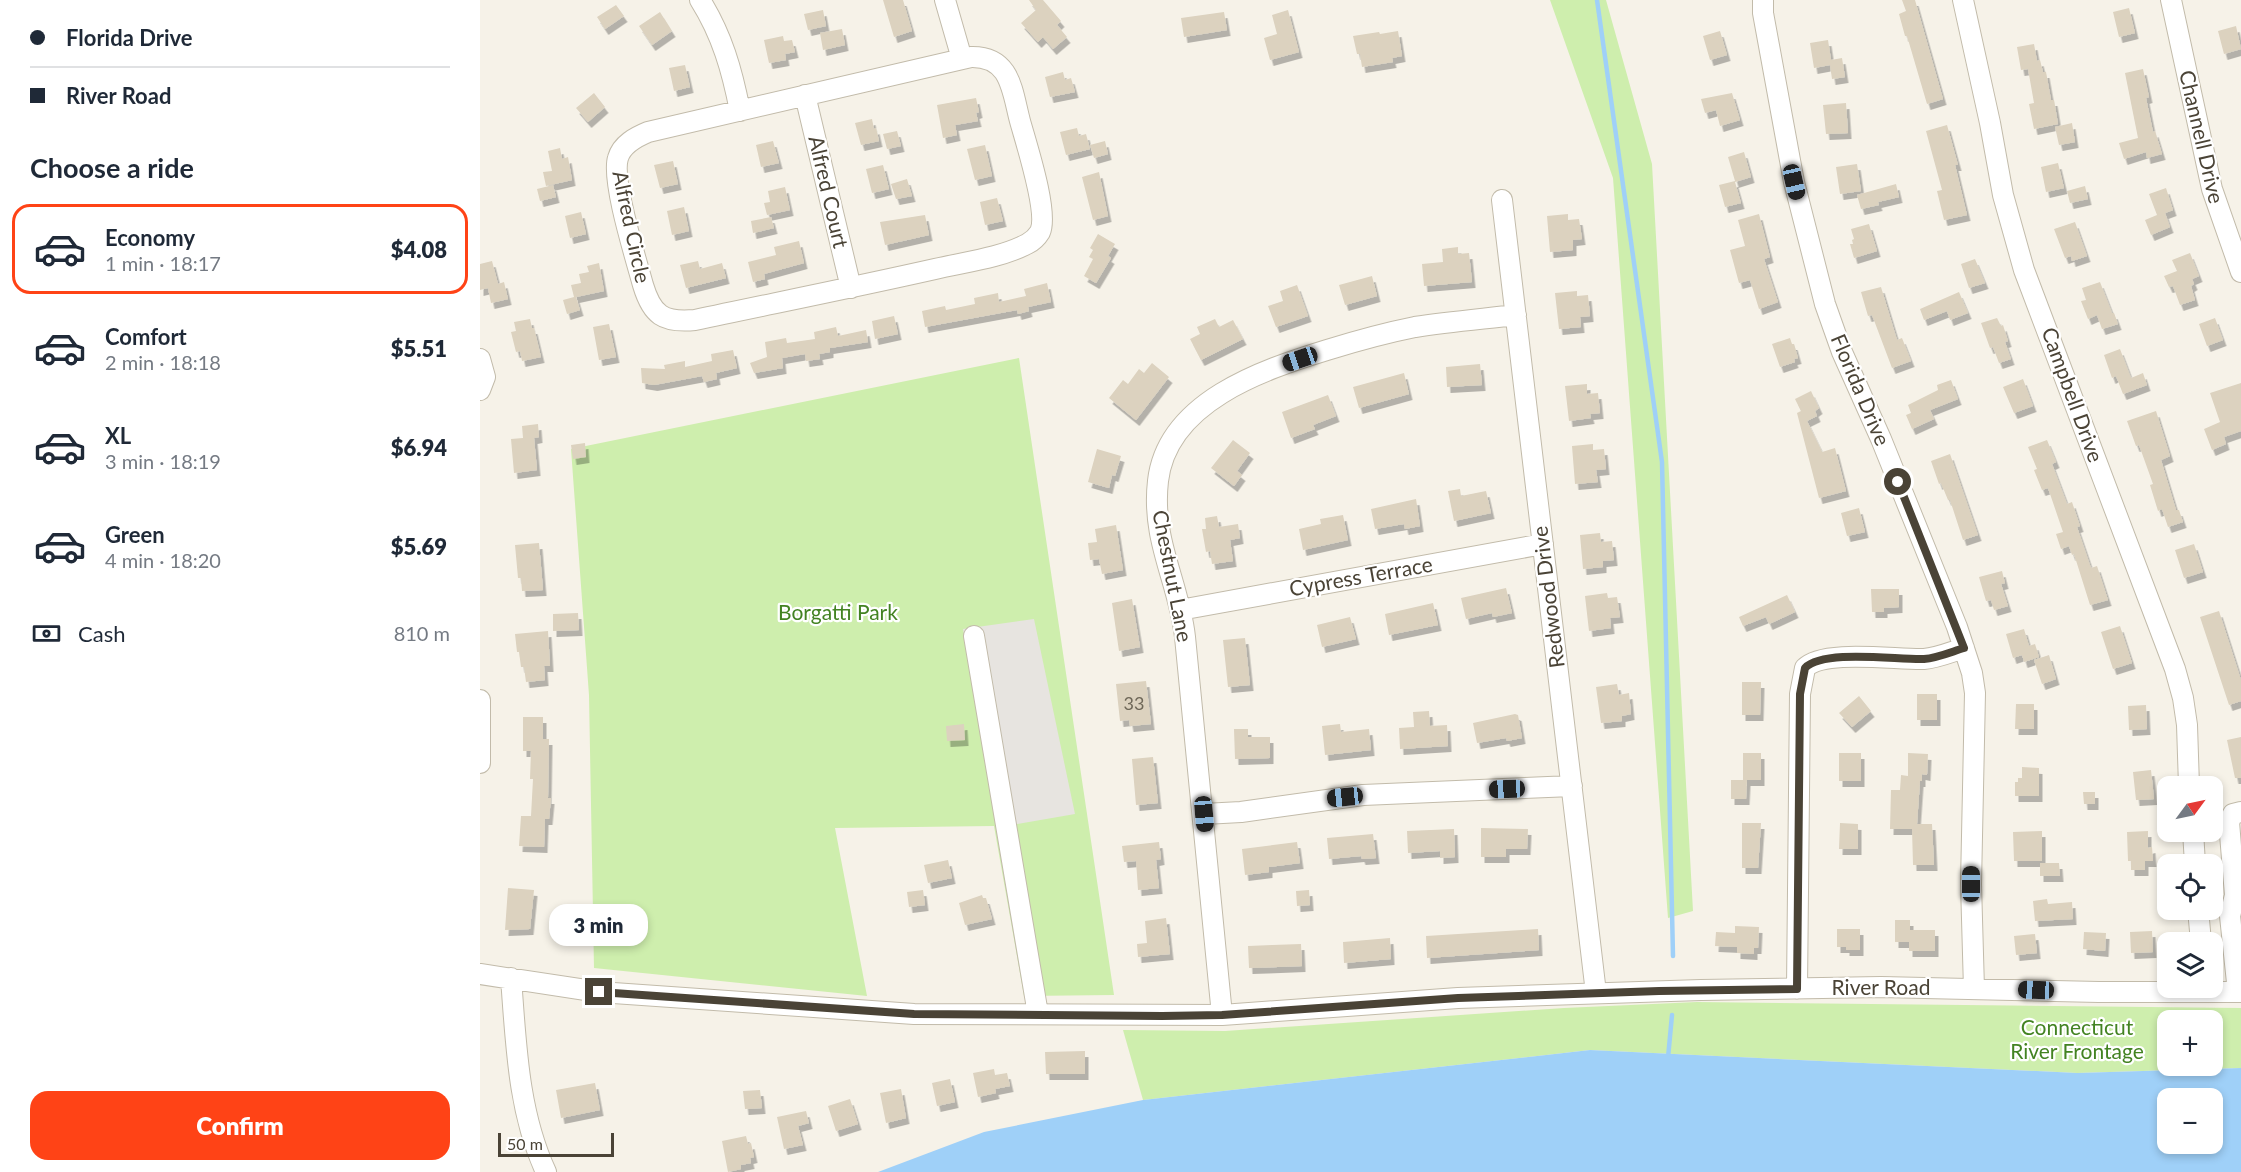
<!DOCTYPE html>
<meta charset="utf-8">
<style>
body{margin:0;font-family:Lato,sans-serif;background:#f2f2f3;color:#1f2937;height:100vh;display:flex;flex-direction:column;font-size:22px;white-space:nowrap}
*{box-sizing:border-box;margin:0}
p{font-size:20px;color:#747a83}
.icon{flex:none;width:33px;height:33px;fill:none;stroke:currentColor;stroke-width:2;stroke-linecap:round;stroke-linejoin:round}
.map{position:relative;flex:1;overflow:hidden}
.drawer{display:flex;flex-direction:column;background:#fff;width:480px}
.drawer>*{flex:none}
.banner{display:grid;align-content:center;height:132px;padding:0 30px;background:#fff}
.needle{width:39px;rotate:57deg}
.buttons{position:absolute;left:1677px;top:776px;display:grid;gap:12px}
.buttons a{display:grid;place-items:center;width:66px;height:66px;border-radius:12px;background:#fff;box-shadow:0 3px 9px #0003;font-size:30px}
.scale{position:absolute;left:18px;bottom:15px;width:116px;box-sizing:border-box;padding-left:6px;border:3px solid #4a4336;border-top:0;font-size:16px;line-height:21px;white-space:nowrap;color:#4a4336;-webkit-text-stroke:4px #fff;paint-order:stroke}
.end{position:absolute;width:27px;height:27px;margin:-14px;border:8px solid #4a4336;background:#fff;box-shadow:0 0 0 3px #fff}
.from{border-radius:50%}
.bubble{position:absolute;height:42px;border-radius:18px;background:#fff;box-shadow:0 3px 9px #0003;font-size:20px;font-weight:800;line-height:42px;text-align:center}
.car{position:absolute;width:18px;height:36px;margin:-18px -9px;border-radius:8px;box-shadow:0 0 4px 2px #0007;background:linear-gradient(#222 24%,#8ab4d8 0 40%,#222 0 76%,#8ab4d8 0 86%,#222 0)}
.banner b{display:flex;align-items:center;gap:21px;height:57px;font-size:22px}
.banner b+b{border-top:2px solid #e0e1e3}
.banner i{width:15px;height:15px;background:#1f2937}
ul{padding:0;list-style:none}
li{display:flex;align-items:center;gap:18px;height:90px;margin:0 12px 9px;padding:0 18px;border:3px solid transparent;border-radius:18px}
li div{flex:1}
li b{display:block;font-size:22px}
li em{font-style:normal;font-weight:800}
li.on{border-color:#ff4316}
li>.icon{width:54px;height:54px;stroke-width:1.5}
h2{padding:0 30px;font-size:27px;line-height:72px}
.pay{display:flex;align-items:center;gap:15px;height:66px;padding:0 30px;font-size:22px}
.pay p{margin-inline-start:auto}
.button{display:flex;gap:12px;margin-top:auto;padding:12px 30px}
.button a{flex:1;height:69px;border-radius:18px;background:#ff4316;color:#fff;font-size:24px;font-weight:800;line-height:69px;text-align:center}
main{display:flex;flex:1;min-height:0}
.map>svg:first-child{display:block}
.green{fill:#ceeead;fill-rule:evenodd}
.parking{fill:#e7e4e0}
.water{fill:#9fd0f8;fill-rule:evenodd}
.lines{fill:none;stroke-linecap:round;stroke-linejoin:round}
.stream{stroke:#9fd0f8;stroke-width:4.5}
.building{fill:#dcd2bf;filter:url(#shadow)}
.minor-casing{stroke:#c2bbaa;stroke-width:22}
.minor{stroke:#fff;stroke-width:20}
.route{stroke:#4a4336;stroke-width:8}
.labels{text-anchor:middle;stroke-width:4.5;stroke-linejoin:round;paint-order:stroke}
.number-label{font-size:18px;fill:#6e6758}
.street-label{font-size:21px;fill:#4a4336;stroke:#fff}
.park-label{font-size:21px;fill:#438322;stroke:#fff}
</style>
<main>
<section class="drawer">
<div class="banner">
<b><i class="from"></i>Florida Drive</b>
<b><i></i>River Road</b>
</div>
<h2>Choose a ride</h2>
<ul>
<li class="on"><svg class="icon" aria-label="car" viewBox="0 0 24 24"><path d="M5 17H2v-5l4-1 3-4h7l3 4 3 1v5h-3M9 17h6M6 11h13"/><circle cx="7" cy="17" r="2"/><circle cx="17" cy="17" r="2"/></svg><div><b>Economy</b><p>1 min · 18:17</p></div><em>$4.08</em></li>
<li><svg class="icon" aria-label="car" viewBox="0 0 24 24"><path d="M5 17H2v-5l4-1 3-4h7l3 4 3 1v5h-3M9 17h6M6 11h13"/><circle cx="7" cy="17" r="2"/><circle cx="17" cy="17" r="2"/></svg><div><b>Comfort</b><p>2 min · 18:18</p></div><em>$5.51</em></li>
<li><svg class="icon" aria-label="car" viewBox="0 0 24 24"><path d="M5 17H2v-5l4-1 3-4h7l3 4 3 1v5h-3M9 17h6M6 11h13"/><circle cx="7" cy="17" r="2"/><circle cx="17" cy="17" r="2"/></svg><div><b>XL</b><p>3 min · 18:19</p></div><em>$6.94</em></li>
<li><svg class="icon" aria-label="car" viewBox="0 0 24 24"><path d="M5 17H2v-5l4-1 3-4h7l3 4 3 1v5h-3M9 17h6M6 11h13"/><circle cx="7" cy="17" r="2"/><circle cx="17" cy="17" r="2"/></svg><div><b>Green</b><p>4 min · 18:20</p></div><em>$5.69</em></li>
</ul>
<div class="pay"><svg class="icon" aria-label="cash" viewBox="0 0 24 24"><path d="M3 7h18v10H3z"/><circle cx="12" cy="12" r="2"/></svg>Cash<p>810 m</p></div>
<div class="button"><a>Confirm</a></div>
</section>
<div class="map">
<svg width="1761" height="1172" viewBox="0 0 1761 1172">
<defs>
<filter id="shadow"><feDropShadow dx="3.5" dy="6" stdDeviation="0" flood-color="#0004"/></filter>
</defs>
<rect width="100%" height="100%" fill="#f6f2e8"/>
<!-- green -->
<path class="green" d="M1070,0H1126L1172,164L1213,911L1188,918L1133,178Z
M539,358L634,995L544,996L514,826L355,828L387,996L114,968L109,695L91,449Z
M1217,1002L1761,1008V1068L1597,1073L1110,1050L663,1100L643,1030L745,1031L1084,1008ZM1688,1020H1732V1065H1688Z"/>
<!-- parking -->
<path class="parking" d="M554,619L595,814L520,827L483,629Z"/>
<!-- water -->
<path class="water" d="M1110,1050L1597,1073L1761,1068V1172H398L504,1132L663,1100ZM1688,1098H1732V1143H1688Z"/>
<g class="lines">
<!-- stream -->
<path class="stream" d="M1117,0L1182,462L1193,956
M1188,1058L1192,1015"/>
</g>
<!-- building -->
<path class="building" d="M403,0H423L432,31L414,37Z
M549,0H563L581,21L577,25L587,37L573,49L563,37L558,42L541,23L556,10Z
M1422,0H1435L1463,99L1447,104L1427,36H1425L1419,14L1426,11Z
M136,5L144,16L125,29L117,17Z
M1649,8L1655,33L1639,37L1633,12Z
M343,10L346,26L328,30L324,14Z
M808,10L819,52L790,60L784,38L797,34L792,15Z
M180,12L192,31L172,45L159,26Z
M744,12L747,30L704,37L701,18Z
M1756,26L1761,49L1744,54L1738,31Z
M362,29L365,45L343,50L340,33Z
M918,31L922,56L912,58L913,62L882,67L880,54H877L873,36L899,32L900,34Z
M1240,31L1247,55L1230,60L1223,36Z
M303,36L304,41L312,40L315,52L305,54L306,60L289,63L284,40Z
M1348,40L1351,60L1362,58L1365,77L1352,79L1350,65L1334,68L1330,43Z
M1554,44L1557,61L1560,60L1563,72H1566L1571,100H1574L1578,124L1554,129L1549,104L1554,103L1548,69L1541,70L1537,47Z
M205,65L210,87L194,91L189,68Z
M1663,69L1669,97L1666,98L1673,132L1675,131L1682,154L1667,158L1666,152L1644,159L1639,143L1658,138L1645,73Z
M583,72L585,80L591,78L595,92L570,97L565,77Z
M114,93L125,107L108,122L96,108Z
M1252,93L1260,120L1240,126L1236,110L1225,113L1221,99Z
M496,98L499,112L496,113L498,121L475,125L477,135L463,138L457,105Z
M1366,103L1368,133L1346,134L1343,105Z
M392,119L394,129L396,128L399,141L381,145L375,123Z
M1592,123L1595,142L1579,145L1575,127Z
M1467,125L1478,165H1475L1487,215L1464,220L1457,191L1462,190L1446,131Z
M597,128L599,136L606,134L610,149L586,155L580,132Z
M417,131L421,146L407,149L403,134Z
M293,141L299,163L281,167L276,145Z
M625,141L628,154L614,158L610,145Z
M505,145L512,176L495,180L487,149Z
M80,148L82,159L88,157L92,180L66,186L63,172L72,171L68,151Z
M1264,152L1271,177L1255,182L1261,203L1245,207L1239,185L1255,181L1248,157Z
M193,161L198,184L180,188L174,165Z
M1578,163L1584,188L1566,192L1561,167Z
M1377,164L1381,191L1360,194L1356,167Z
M403,165L409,189L392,193L386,169Z
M619,172L628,216L613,220L602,177Z
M427,179L432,196L416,199L411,184Z
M1416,184L1419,197L1398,202L1399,205L1381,209L1377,195Z
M73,185L76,197L60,201L57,189Z
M1605,186L1608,199L1590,203L1587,191Z
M305,187L310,210L287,215L284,203L290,202L288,191Z
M1686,188L1693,210L1685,213L1690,227L1671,235L1665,220L1677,215L1669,194Z
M517,198L523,221L505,225L500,202Z
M204,207L209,231L192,235L187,211Z
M101,212L106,234L90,238L85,216Z
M1088,214V220L1099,219L1102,239L1093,240V250L1070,252L1067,216Z
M1279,214L1290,257L1284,259L1298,302L1279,309L1270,280L1259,283L1250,250L1265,246L1258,220Z
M445,215L449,235L405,245L400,222Z
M291,217L294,228L273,233L271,221Z
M1595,222L1607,256L1592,261L1591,256L1585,258L1574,229Z
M1389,224L1397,251L1374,258L1370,244H1373L1372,240L1374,239L1371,229Z
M618,234L635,244L628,256L631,258L616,283L604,276L613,259L609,257L613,250L610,248Z
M319,241L324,263L284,274L285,279L273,282L268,262L296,255L294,247Z
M978,247V254L989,253L992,282L944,286L942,264L963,262L962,249Z
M1710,253L1719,276L1712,279L1714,284L1711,286L1715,300L1700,305L1693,286L1689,287L1684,276L1697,271L1692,260Z
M1495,259L1505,283L1489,288L1481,264Z
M12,261L18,284L24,282L28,299L11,303L8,288L0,290V264Z
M218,261L220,269L242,263L246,278L206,288L200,265Z
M119,263L124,291L96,297L100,310L87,314L83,300L94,297L91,285L101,283L99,274L109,272L107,266Z
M892,276L897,296L865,305L859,285Z
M1620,282L1632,313H1634L1638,324L1622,329L1617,315L1608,319L1601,301L1606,300L1602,288Z
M567,283L571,302L548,307L549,311L538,314L537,310L445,327L442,311L465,306L466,310L495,304L494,298L518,293L519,302L546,296L544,289Z
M817,285L828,316L796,327L788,306L803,301L800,291Z
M1401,287L1417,340L1422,338L1431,361L1412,368L1392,315L1388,316L1381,292Z
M1097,291V296L1108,295L1110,316L1100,317L1101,327L1079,329L1075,293Z
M1479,292L1488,313L1470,320L1467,311L1444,320L1440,309Z
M414,316L418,334L395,339L392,321Z
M1517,318L1521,326L1523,325L1528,341L1525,342L1531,359L1519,363L1513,347L1510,348L1501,323Z
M1735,318L1743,340L1727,346L1719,324Z
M50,319L52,328H54L61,357L42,361L40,351L36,352L31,332L36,331L34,322Z
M735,319L739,327L753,320L763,339L721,360L710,339L720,334L717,327Z
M129,324L136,357L119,360L113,327Z
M356,327L358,336L386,330L388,342L350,348V352L339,354L340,359L326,361L325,354L302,358L303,368L274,373L270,363L287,357L285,342L306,338L307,343L335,339L334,332Z
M1310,338L1312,344H1314L1318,358L1314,359L1315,362L1300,367L1292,344Z
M1640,349L1651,378L1663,373L1667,385L1643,394L1636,376L1632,378L1624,355Z
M253,350L257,368L236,373L237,379L224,382L222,376L174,385L162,383L161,368L185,369L184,365L205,361V367L232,361L231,354Z
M672,363L689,377L656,420L629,398L643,380L648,384L659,369L664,373Z
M1000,364L1002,385L967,387L966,367Z
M924,373L929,394L879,408L873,387Z
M1543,379L1553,406L1534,413L1523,387Z
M1471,380L1478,399L1450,410L1454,419L1432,429L1426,415L1431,413L1428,405L1458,390L1457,385Z
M1761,383V431L1744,437L1746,444L1732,450L1724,429L1740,422L1730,393Z
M1107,384V394L1118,393L1120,413L1110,414L1111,418L1089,421L1085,386Z
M1331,391L1339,408L1335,411L1337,416L1327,421L1342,452L1355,448L1366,491L1339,498L1317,413L1321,411L1315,399Z
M848,395L856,416L833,425L835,429L811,438L802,412Z
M1676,411L1690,456L1681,460L1696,510H1699L1703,522L1688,527L1682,509L1678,511L1670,485L1673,484L1659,445L1656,446L1647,421Z
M58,424L59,437L54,438L57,470L34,473L31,439L43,438L42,426Z
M753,440L770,453L757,471L762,475L754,486L731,468Z
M1567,440L1576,462L1572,464L1587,504L1592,502L1600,526L1597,527L1611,568L1617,566L1628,600L1610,605L1594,554L1592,555L1589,546L1581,549L1576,534L1583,532L1568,488L1562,490L1554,470L1557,469L1548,447Z
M105,443L106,457L93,459L91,445Z
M1113,444V450L1124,449L1126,469L1116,470L1118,482L1095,484L1092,446Z
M617,449L641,456L635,476L632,475L629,488L608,482Z
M1470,454L1498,535L1483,540L1470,500H1468L1461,483L1459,484L1451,461Z
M980,489L981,496L1006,491L1011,513L974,521L968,491Z
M936,499L940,526L925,529L924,524L895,529L891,509Z
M1379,508L1385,532L1367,536L1361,513Z
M863,515L868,540L823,550L819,529L841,524L840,519Z
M737,516L739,527L758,524L760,538L750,540L753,561L732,564L730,551L726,552L722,529H726L725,518Z
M636,525L643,570L622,574L619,559L610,560L608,543L617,542L615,529Z
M1120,533L1121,542L1132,541L1134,560L1123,561V567L1103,569L1100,535Z
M59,543L63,590L42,591L41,578H38L35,545Z
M1714,544L1723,572L1704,578L1695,550Z
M1522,571L1525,583L1521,584L1528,606L1514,610L1511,600L1506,601L1499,577Z
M1026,588L1032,613L1013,617L1012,613L986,619L981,598Z
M1391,589H1419V607L1404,608V612H1392Z
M1127,593L1128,598L1137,597L1140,617L1130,618L1131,628L1109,631L1105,596Z
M1307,595L1315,612L1289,624L1286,617L1263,626L1259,617Z
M652,599L660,647L639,651L632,603Z
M953,603L958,625L909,635L905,614Z
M1739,611L1761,680V701L1749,705L1720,617Z
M98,613L99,630L73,631V614Z
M870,617L876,639L842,647L837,625Z
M1640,626L1652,663L1633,669L1621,632Z
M1544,629L1549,646L1555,644L1559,657L1544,662L1542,655L1533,658L1526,634Z
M68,631L70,666H64L65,680L46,682L44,667H41L39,652H37L35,634Z
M765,638L770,685L748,687L743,640Z
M1569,655L1576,679L1562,684L1554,660Z
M666,681L671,724L650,726L649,720L640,721L636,684Z
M1262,682H1281L1280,715H1262Z
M1137,684L1139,695L1149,693L1151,714L1142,716V721L1121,723L1116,687Z
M1437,694H1457V720H1437Z
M1379,696L1391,711L1372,727L1359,713Z
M1536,704H1554V729H1535Z
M1666,705L1667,729L1649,730L1648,706Z
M949,711L950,726L967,725L968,746L920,749L919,728L934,727L933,712Z
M1035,714L1038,715L1042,738L1027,741L1026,738L997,743L993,723Z
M43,717H63V739H69L68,798H71L69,819H65L64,847L39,846L41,816H51L53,779H50L51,751H43Z
M484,724L485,740L467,741L466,726Z
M860,724L861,732L889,729L891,750L845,755L842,726Z
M754,729H768V737H790V758L755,759Z
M1761,737V778H1755L1747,740Z
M1263,753H1281V780H1263Z
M1359,753H1381V781H1359Z
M1428,753L1448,754L1447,775L1442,774V781H1440L1437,824H1452L1454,865H1433L1432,829H1410L1411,790H1420L1421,775L1428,776Z
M673,757L678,803L656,805L652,759Z
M1542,767L1559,768V796H1535V782H1538V778H1542Z
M1671,770L1674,799L1656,800L1653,772Z
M1251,780H1267L1266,799H1251Z
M1603,792H1615V804H1604Z
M1262,823H1281L1278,868H1262Z
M1360,823L1378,824V849H1359Z
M1001,828L1048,829L1047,849H1026V857H1001Z
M974,829L975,857L960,858V851L928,853L927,831Z
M1562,831V861H1534L1533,832Z
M1668,831V848L1672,847L1673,861H1665V870H1651V861H1648L1647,832Z
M893,834L896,858L882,859L881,856L849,859L847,838Z
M679,842L681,859L676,860L679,888L658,890L656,861L644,862L642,846Z
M817,842L820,863L789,867V872L765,875L762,849Z
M468,860L472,878L448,883L444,865Z
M1560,863H1579L1580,876H1560Z
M28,888L54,890L50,929L25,930Z
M443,890L445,905L429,907L427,892Z
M829,890L830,905L817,906L816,891Z
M502,895L503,898H506L512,919L485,925L479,903Z
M1567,899L1568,904L1592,902L1593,919L1555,921L1553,901Z
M80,906L108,909L105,936L77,933Z
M686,918L690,954L658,957L657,944L667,943L665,921Z
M1415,920H1430V930H1455V951H1429V942H1415Z
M1255,926L1279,927L1278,948H1274V954L1257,953V947L1235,946L1236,932L1255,933Z
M1058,929L1059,950L947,958L946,936Z
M1357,929H1380V950H1366V947H1357Z
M1672,931L1673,952L1651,953L1650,932Z
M1604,932L1626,933L1625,951L1603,949Z
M1555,934L1557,953L1536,955L1534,936Z
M910,938L911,959L864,963L863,942Z
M821,944L822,966L769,968L768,946Z
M605,1051V1074H566L565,1052Z
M514,1069L515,1075L527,1073L530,1086L515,1089L516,1093L498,1097L493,1073Z
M470,1079L475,1102L457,1106L452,1083Z
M115,1083L120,1110L81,1118L76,1090Z
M421,1089L426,1118L406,1123L400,1093Z
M280,1090L282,1108L265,1109L263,1091Z
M370,1099L378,1124L356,1131L348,1106Z
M326,1111L329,1123L318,1126L323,1145L304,1149L297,1117Z
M266,1136L268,1144L271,1143L274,1157L270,1158L271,1163L261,1165V1169L248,1172L242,1141Z"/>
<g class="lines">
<!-- minor casing -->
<g class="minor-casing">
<path id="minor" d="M220,0C242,35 252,70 260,111
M465,0L482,59
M1283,0V13L1314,182L1345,304L1362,352L1401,439L1477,627L1492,673L1495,693L1491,884L1494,989
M1483,0L1510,123L1523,195L1544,270L1695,669L1703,698L1707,725L1709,786
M1691,0L1732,189L1761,272
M491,57C531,56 532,91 540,121C546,143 569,213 560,232C557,237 553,241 547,244C520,258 485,262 455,269C375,287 295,303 215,320C183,323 172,315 163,285C156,259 131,180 138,158C142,144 156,137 168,132Z
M325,95L371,288
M1022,200L1116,993
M0,359L5,377L0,390
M700,610L1063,544
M494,636L558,1014
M0,700V763
M724,814L761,812L883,795L1092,786
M1713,831L1715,864
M1718,909L1721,942
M0,974L119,992L434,1014L742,1015L978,998L1221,990L1401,987L1619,992H1761
M31,978C36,1043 38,1112 66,1172
M1317,989L1320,694L1325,668C1343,649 1416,660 1444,659C1457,658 1471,652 1484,648
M1758,992L1750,916L1755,895L1749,822L1753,814L1761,812
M742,1015C730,889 718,763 705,637C699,582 671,541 678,481C687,402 782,370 847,350C876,341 905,333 935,327C968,322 1002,319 1036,315"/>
</g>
<!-- minor -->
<use href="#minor" class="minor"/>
</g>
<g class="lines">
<!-- route -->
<path class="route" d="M119,992L434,1014L682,1016L742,1015L978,998L1179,991L1317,989L1320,694L1325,668C1344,649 1416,660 1444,659C1457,658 1471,652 1484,648L1418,482"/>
</g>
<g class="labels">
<!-- number labels -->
<g class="number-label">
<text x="654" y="710">33</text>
</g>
<!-- street labels -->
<g class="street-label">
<text transform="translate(1721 137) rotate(77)" y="7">Channell Drive</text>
<text transform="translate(348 192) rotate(77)" y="7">Alfred Court</text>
<text transform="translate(151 227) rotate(78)" y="7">Alfred Circle</text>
<text transform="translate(1380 390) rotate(67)" y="7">Florida Drive</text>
<text transform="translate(1592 395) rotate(70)" y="7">Campbell Drive</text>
<text transform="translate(692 576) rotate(79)" y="7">Chestnut Lane</text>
<text transform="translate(881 577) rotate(-10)" y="7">Cypress Terrace</text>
<text transform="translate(1069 597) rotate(-97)" y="7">Redwood Drive</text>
<text x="1401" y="995">River Road</text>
</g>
<!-- park labels -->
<g class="park-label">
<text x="358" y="620">Borgatti Park</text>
<text x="1597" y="1035">Connecticut<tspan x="1597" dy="24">River Frontage</tspan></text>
</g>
</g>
</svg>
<div class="buttons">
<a><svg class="needle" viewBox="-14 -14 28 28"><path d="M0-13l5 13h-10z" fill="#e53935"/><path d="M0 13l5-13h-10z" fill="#747a83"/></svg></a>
<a><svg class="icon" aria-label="locate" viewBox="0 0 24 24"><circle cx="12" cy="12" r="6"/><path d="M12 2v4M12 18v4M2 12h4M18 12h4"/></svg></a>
<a><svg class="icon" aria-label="layers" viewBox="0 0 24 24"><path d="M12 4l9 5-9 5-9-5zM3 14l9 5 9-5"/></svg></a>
<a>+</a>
<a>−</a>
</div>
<div class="scale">50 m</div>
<i class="end from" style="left:1418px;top:482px"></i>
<i class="end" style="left:119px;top:992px"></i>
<div class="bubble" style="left:69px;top:904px;width:99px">3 min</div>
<i class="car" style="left:1314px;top:182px;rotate:167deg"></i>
<i class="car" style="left:820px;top:359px;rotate:251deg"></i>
<i class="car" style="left:1027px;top:789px;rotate:268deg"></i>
<i class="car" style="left:865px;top:797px;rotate:264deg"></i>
<i class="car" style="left:724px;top:814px;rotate:175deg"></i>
<i class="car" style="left:1491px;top:884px;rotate:0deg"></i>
<i class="car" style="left:1556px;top:990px;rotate:272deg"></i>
</div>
</main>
